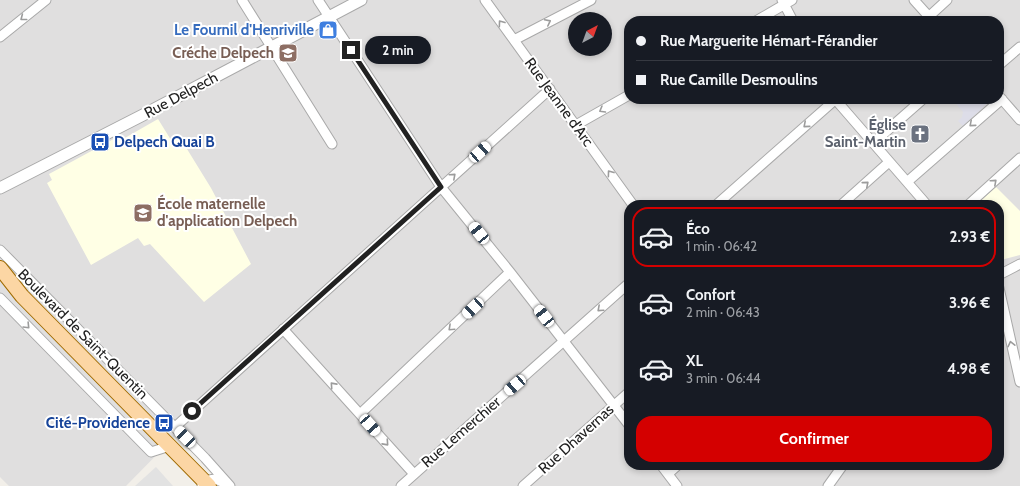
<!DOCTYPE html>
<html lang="fr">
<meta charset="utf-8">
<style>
body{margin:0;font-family:Cabin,sans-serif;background:#20242c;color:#f1f3f6;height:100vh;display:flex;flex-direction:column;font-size:15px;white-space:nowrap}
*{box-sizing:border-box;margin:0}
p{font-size:13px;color:#9ea1a6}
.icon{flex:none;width:22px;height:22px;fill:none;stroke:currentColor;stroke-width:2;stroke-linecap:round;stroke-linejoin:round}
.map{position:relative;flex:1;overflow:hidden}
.details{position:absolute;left:624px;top:200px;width:380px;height:270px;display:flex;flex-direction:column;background:#171b24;border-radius:16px;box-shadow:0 2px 6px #0003}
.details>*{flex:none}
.top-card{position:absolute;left:624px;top:16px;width:380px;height:88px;border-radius:16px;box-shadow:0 2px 6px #0003;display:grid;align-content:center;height:88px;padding:0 12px;background:#171b24}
.needle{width:26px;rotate:41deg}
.controls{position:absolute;left:568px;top:12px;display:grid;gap:8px}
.controls a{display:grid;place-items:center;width:44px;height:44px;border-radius:50%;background:#171b24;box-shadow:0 2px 6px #0003;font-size:20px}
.end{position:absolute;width:18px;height:18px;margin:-9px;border:5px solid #222;background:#fff;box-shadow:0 0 0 2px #fff}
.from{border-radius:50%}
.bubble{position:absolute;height:28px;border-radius:14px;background:#171b24;box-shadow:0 2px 6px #0003;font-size:13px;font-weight:700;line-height:28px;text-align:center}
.car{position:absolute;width:12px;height:24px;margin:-12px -6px;border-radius:5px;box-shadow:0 0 3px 1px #0007;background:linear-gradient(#fff 24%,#345 0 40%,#fff 0 76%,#345 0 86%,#fff 0)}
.top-card b{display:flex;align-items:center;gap:14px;height:38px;font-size:15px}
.top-card b+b{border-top:1px solid #363941}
.top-card i{width:10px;height:10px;background:#f1f3f6}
ul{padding:7px 0 0;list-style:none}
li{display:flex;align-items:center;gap:12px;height:60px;margin:0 8px 6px;padding:0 4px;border:2px solid transparent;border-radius:16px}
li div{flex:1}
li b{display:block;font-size:15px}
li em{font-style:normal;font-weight:700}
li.current{border-color:#d40000}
li>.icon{width:36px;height:36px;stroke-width:1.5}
.action{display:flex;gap:8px;margin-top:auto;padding:8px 12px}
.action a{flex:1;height:46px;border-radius:16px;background:#d40000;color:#fff;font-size:16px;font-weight:700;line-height:46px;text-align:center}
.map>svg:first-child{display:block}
.residential{fill:#e0dfdf;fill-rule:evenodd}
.education{fill:#ffffe5}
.parking{fill:#e2e2e2}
.plaza{fill:#dddde8}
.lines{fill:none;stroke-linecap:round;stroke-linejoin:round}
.minor-casing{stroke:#a9a9a9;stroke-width:11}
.tertiary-casing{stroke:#a9a9a9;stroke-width:13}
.primary-casing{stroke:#a06b00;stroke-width:16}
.minor{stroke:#fff;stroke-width:9}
.tertiary{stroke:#fff;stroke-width:11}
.primary{stroke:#fcd6a4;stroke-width:14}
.oneway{stroke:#9c9c9c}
.route{stroke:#222;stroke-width:5}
.labels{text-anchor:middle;stroke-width:4;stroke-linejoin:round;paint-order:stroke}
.shop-label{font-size:15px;font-weight:bold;fill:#366cbe;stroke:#fff;text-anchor:end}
.education-label{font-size:15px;font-weight:bold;fill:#785e54;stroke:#fff;text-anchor:end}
.street-label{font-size:15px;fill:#222;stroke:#fff}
.worship-label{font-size:15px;font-weight:bold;fill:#5b616d;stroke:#fff;text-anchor:end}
.transit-label{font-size:15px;font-weight:bold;fill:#164399;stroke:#fff;text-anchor:start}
</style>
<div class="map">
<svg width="1020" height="486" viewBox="0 0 1020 486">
<rect width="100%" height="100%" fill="#f2efe9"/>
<!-- residential -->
<path class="residential" d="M0,0H1020V486H235L181,430L126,486H9L0,477ZM575,19H605V49H575ZM629,21H999V99H629ZM629,205H999V465H629Z"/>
<!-- education -->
<path class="education" d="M158,119L171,140L179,136L211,188L251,264L204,302L150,244L144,246L138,238L91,265L47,183L52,180L49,174L121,135L123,139Z
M996,187L1020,211V255L1001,260L999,253V205H976Z"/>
<!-- parking -->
<path class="parking" d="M156,467L173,486H135Z"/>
<!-- plaza -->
<path class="plaza" d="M952,99H992L963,126L958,121L962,117L963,112Z"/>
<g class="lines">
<!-- minor casing -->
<g class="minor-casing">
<path id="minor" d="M242,0L332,144
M318,0L441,187L510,272L629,425
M485,0L633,205
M782,0L793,21
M914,0L932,20
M756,21L792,0
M924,21L947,0
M0,37L46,0
M514,40L591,0
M999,65L1020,47
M999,96L1020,120
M835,99L927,205
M576,125L629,95
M873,143L923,99
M907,182L1002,99
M716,205L836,99
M841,205L889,162
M968,205L1020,158
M0,250L205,458L230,486
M999,275L1020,264
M999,288L1020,382
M0,298L151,452L170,446
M283,329L414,474
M360,414L510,272
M175,427L550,89
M661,465L677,486
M668,474L678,465
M202,485C211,476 218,479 227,485
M401,486L629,283
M523,486L629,392
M828,486L843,465"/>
</g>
<!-- tertiary casing -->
<g class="tertiary-casing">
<path id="tertiary" d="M0,188L143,115L361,0"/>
</g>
<!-- primary casing -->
<g class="primary-casing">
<path id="primary" d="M0,268L22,296L209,486"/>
</g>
<!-- minor -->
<use href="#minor" class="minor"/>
<!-- tertiary -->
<use href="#tertiary" class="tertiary"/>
<!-- primary -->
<use href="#primary" class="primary"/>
</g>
<!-- one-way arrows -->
<defs><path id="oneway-chevron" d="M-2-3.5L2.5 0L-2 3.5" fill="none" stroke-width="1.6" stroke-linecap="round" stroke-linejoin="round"/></defs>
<g class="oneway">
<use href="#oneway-chevron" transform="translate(23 18) rotate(142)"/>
<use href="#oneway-chevron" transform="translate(548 22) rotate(-27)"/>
<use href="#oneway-chevron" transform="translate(501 23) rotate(-126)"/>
<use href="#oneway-chevron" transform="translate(602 110) rotate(150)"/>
<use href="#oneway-chevron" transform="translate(972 124) rotate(139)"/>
<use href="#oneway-chevron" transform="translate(806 125) rotate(139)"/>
<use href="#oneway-chevron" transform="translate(610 173) rotate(-126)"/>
<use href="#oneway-chevron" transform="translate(453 176) rotate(-42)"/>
<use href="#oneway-chevron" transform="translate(994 182) rotate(-42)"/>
<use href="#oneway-chevron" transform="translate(866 184) rotate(-41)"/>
<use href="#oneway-chevron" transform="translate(600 309) rotate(138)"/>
<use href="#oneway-chevron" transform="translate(27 326) rotate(46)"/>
<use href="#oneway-chevron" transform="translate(451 328) rotate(137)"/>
<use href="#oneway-chevron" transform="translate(1011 344) rotate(-103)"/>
<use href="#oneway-chevron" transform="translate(333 385) rotate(-132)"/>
<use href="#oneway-chevron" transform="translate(386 443) rotate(48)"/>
</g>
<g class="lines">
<!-- route -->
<path class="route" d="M192,411L441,187L351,50"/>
</g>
<!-- icons -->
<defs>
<g id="shop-square" transform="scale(1)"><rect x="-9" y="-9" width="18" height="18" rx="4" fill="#3f7fe0" stroke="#fff"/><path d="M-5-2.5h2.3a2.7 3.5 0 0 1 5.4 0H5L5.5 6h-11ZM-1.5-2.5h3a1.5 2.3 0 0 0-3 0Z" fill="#fff"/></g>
<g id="school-square" transform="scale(1)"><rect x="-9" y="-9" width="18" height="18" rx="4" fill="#8d6e63" stroke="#fff"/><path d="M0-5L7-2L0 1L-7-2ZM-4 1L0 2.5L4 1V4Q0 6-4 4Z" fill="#fff"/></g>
<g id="church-square" transform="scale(1)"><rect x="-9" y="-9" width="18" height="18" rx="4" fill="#6b7280" stroke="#fff"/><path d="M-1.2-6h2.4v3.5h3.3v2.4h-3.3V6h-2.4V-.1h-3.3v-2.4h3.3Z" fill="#fff"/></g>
<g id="bus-square" transform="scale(1)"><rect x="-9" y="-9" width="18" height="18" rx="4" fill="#1a4fb4" stroke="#fff"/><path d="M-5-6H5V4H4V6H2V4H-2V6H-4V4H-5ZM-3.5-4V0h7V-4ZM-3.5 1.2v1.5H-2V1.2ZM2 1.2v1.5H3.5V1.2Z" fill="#fff"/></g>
</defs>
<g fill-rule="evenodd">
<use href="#shop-square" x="328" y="30"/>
<use href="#school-square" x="288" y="53"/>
<use href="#church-square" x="920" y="134"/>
<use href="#bus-square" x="100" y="142"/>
<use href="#school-square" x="143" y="213"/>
<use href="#bus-square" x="164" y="423"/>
</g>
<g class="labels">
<!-- shop labels -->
<g class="shop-label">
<text x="314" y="35">Le Fournil d'Henriville</text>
</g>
<!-- education labels -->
<g class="education-label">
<text x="274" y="58">Créche Delpech</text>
<text x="157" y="209" text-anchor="start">École maternelle<tspan x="157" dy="17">d'application Delpech</tspan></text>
</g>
<!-- street labels -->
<g class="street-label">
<text transform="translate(181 95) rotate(-28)" y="5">Rue Delpech</text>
<text transform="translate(559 102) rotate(54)" y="5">Rue Jeanne d'Arc</text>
<text transform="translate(83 334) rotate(45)" y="5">Boulevard de Saint-Quentin</text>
<text transform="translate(461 432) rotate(-41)" y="5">Rue Lemerchier</text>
<text transform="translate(576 439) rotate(-42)" y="5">Rue Dhavernas</text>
</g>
<!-- worship labels -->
<g class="worship-label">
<text x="906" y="130">Église<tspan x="906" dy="17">Saint-Martin</tspan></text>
</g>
<!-- transit labels -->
<g class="transit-label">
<text x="114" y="147">Delpech Quai B</text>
<text x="150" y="428" text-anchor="end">Cité-Providence</text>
</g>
</g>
</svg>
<div class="controls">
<a><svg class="needle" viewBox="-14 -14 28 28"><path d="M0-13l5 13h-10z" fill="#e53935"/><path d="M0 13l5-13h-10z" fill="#9ea1a6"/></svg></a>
</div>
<i class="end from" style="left:192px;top:411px"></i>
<i class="end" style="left:351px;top:50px"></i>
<div class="bubble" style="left:365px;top:36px;width:66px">2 min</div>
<i class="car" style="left:480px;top:152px;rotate:48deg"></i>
<i class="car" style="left:479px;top:233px;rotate:321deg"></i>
<i class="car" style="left:473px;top:308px;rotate:227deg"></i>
<i class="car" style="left:544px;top:316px;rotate:322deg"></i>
<i class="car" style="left:515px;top:385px;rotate:229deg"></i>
<i class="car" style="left:370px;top:425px;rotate:138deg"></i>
<i class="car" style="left:185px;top:437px;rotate:315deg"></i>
<div class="top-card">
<b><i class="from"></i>Rue Marguerite Hémart-Férandier</b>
<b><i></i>Rue Camille Desmoulins</b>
</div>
<section class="details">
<ul>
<li class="current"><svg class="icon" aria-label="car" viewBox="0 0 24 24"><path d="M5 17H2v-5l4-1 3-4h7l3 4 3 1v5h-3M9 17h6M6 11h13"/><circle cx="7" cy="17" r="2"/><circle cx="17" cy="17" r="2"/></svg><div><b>Éco</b><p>1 min · 06:42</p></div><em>2.93 €</em></li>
<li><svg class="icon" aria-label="car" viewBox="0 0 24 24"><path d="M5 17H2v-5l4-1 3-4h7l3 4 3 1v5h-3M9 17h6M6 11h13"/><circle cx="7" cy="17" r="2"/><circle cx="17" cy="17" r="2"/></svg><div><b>Confort</b><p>2 min · 06:43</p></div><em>3.96 €</em></li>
<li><svg class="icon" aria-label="car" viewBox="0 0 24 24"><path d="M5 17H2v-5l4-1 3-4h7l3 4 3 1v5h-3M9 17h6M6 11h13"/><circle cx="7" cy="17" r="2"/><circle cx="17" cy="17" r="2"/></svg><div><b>XL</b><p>3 min · 06:44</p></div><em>4.98 €</em></li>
</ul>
<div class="action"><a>Confirmer</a></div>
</section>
</div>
